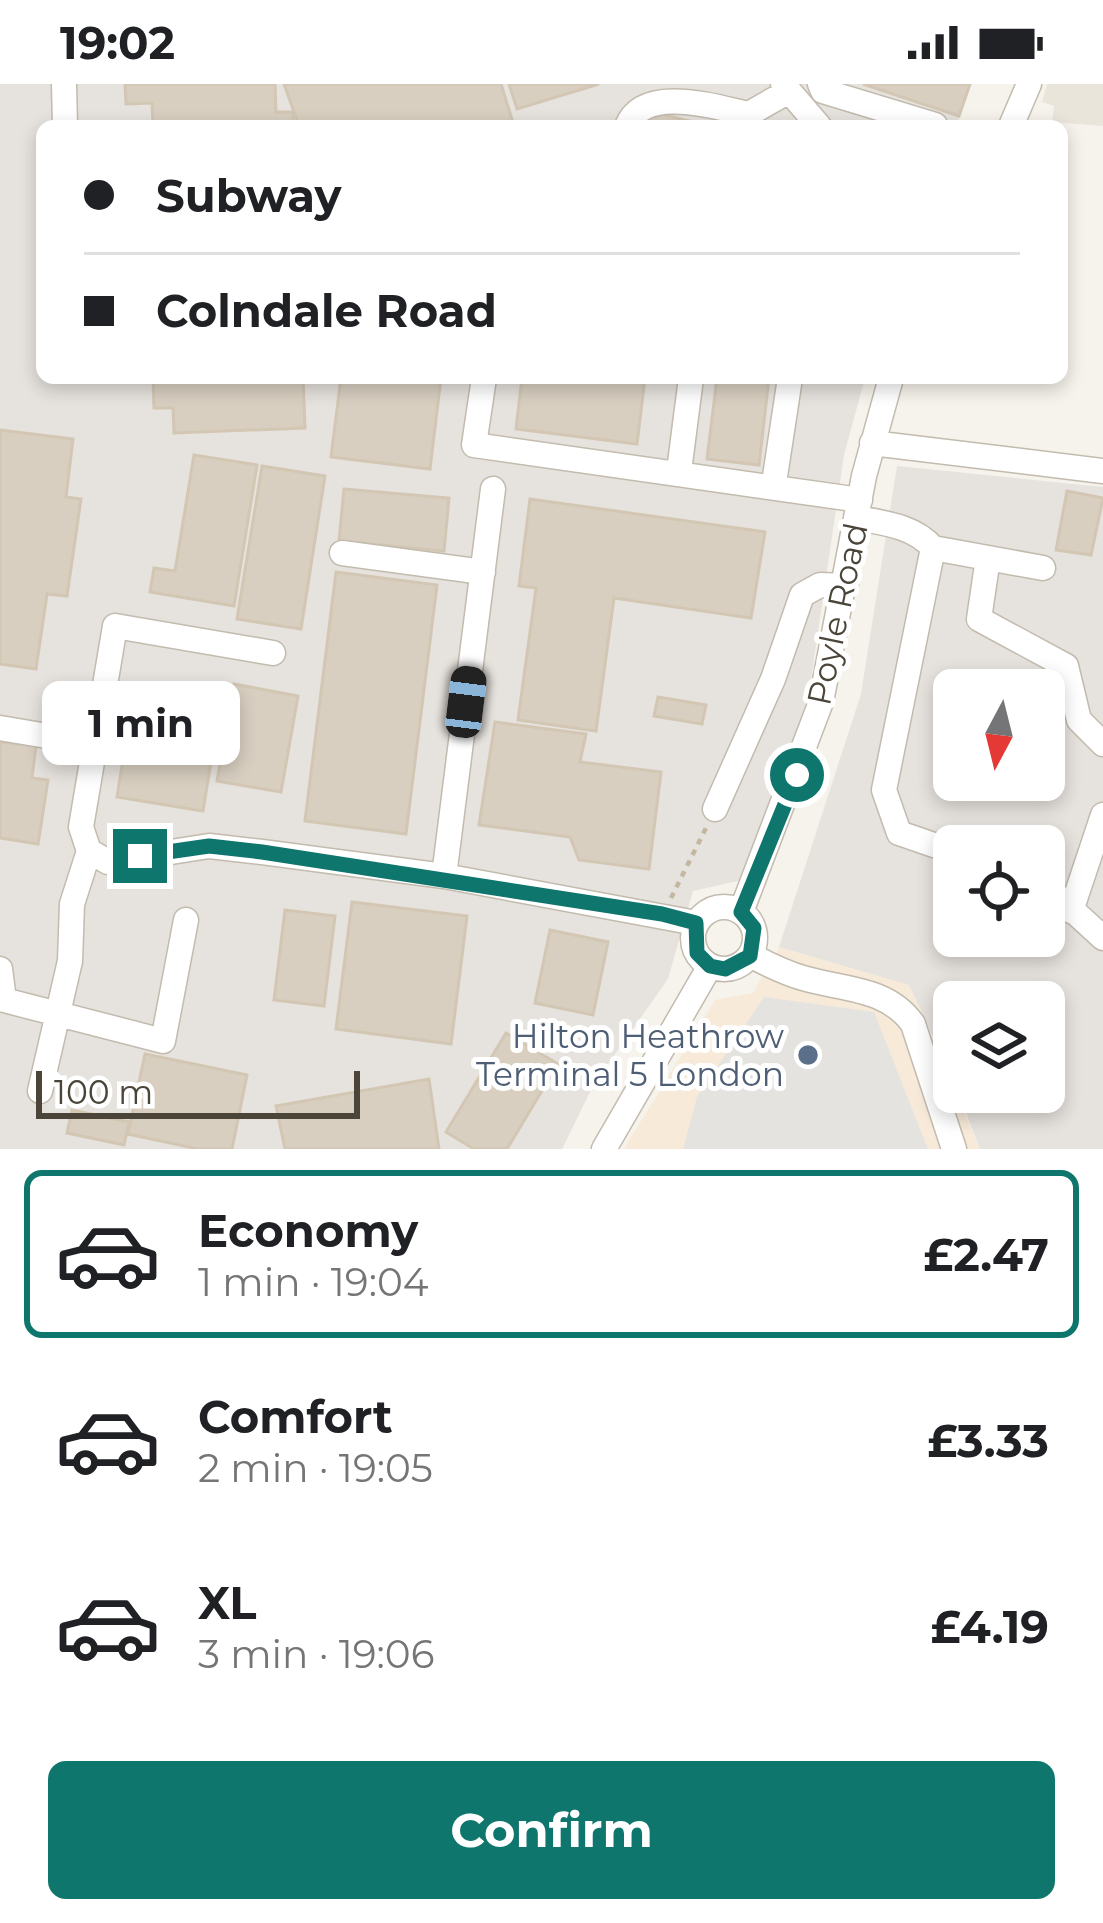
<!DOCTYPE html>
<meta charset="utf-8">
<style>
body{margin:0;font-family:Montserrat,sans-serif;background:#f2f2f2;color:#202124;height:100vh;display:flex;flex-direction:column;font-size:45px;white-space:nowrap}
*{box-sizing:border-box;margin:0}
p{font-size:39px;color:#757577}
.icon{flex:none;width:66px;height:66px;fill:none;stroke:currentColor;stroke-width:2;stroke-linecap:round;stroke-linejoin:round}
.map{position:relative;height:1065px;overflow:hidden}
.details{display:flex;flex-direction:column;background:#fff;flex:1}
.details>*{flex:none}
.hud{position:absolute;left:36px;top:36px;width:1032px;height:264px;border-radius:18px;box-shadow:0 6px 18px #0003;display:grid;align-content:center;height:264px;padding:0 48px;background:#fff}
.needle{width:78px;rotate:187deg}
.tools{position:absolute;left:933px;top:585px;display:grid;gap:24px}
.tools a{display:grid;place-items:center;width:132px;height:132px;border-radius:18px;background:#fff;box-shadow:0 6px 18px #0003;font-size:60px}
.scale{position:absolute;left:36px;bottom:30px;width:324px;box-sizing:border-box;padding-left:12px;border:6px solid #4b4439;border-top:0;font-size:33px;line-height:42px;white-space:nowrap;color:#4b4439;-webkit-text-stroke:9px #fff;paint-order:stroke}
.end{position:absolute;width:54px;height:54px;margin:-27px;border:15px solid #0f766e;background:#fff;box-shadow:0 0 0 6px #fff}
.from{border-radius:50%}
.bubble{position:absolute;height:84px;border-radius:18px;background:#fff;box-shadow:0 6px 18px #0003;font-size:39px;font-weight:700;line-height:84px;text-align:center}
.car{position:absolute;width:36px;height:72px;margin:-36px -18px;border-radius:15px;box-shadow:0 0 9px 3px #0007;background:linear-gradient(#222 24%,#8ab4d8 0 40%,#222 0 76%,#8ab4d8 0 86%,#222 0)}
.hud b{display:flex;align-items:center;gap:42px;height:114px;font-size:45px}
.hud b+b{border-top:3px solid #e0e0e0}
.hud i{width:30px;height:30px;background:#202124}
ul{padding:21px 0 0;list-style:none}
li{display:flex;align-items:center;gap:36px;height:168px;margin:0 24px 18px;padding:0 24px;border:6px solid transparent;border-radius:18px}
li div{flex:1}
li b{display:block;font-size:45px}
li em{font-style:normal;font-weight:700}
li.current{border-color:#0f766e}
li>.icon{width:108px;height:108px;stroke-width:1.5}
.cta{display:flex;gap:24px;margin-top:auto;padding:24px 48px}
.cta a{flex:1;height:138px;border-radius:18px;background:#0f766e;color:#fff;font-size:48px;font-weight:700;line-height:138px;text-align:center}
.status{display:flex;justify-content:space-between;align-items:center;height:84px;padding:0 60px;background:#fff;direction:ltr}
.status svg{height:33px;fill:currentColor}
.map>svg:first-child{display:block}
.residential{fill:#eae5da}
.commercial{fill:#f7ead8}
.industrial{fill:#e6e2dd;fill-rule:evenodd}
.parking{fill:#e5e3e0}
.building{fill:#d8cfc1;stroke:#d3c7b4;stroke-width:3}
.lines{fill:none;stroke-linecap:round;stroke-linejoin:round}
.minor-casing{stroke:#c2bbae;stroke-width:27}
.path{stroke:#c4b79f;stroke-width:4.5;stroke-dasharray:6 6;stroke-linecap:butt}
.minor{stroke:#fff;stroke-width:24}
.route{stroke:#0f766e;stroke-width:15}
.service-dot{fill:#5c6f8a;stroke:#fff;stroke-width:4.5}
.labels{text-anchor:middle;stroke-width:10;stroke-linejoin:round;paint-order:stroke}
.street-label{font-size:33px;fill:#4b4439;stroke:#fff}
.service-label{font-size:33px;fill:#4e5e75;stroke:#fff;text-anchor:end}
</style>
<div class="status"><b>19:02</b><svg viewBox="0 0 49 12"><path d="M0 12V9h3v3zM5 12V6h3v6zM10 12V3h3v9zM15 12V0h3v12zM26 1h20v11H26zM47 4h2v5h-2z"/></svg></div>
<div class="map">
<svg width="1103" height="1065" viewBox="0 0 1103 1065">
<rect width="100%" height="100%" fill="#f6f3ec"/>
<!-- residential -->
<path class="residential" d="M1047,0H1103V42L1052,38L1054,22L1042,18Z"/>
<!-- commercial -->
<path class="commercial" d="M779,863L909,901L980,1065H624L715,916L753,909Z"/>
<!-- industrial -->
<path class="industrial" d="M0,0H970L956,42H42V294H865L844,371L807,623L771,727L738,797L693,807L668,895L594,1000L562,1065H0Z
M897,382L1103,403V1065H980L958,1008H1044V918H954V998L909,901L779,863L861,610ZM954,606H1044V696H954ZM954,762H1044V852H954Z"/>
<!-- parking -->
<path class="parking" d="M764,913L874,928L928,1065H683L697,1013Z"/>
<!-- building -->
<path class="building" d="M125,0H275L276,28H293V42H153L152,19L126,20Z
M284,0H501L514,42H299Z
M509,0H599L517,25Z
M863,0H970L959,32Z
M646,26L704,41V42H642Z
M153,294H303L305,344L174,349L173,324H154Z
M341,294H441L430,385L331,373Z
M522,294H645L637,360L516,345Z
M717,294H769L759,381L707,375Z
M0,346L73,355L66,413L81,415L67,512L47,510L36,585L0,580Z
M194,371L257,381L234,522L150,508L154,484L175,487Z
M262,382L325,392L301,545L237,535Z
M344,405L449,414L444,467L339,457Z
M1067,407L1103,414L1091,471L1056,466Z
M530,415L765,448L751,534L614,514L596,647L518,636L536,504L519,502Z
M336,488L437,501L406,750L305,737Z
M234,600L298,612L281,708L217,697Z
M658,613L706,621L702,640L654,632Z
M129,638L215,653L203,727L117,713Z
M495,638L586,650L580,678L661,688L649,785L579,776L570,753L479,741Z
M0,658L36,662L32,694L48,696L38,760L0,754Z
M352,818L467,832L451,960L336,945Z
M285,826L335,832L324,922L274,916Z
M550,846L608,858L593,931L535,919Z
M506,949L558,980L507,1065H474L446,1048Z
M145,970L247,991L232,1065H198L128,1050Z
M429,995L439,1065H285L276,1022Z
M72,1026L129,1038L124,1061L67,1049Z"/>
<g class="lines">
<!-- minor casing -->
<g class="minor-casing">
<path id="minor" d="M64,0L65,42
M783,0L819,42
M820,0L823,7L935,41
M627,42C644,0 715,23 749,30
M744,42L749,30L787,8
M1011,42L1029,0
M484,294L474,361L860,416
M872,359L1103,387
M679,387L691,294
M774,399L790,294
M857,434C884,439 914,442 933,464L884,706L899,749L954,768
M933,464L1043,484
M342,469L483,488
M988,474L979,535L1066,582L1079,636L1103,660
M0,644L95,660
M715,725L773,595L802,511L820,501L846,502
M89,767L108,778L209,762L262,768L444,792L696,839
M89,767L81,743L115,542L273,569
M444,792L493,405
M1044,800L1103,854
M693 854a31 31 0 1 1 62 0a31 31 0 1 1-62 0Z
M1071,827L1103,731
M741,828L821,618L864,392L891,294
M750,871C767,880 785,889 803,894C843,906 887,903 913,940L954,1065
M0,885L4,916L163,957L186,836
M40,1007L70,877L72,820L89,767
M604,1065L710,882"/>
</g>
<!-- path -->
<path class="path" d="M671,814L706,744"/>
<!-- minor -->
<use href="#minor" class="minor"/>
</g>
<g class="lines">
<!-- route -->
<path class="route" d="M140,772L209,762L262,768L662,830L696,839L697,869L710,882L725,885L750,872L754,844L741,828L797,691"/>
</g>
<!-- markers -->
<circle class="service-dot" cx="808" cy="971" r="12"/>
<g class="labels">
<!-- street labels -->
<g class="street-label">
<text transform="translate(837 530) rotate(-78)" y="12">Poyle Road</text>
</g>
<!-- service labels -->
<g class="service-label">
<text x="784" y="964">Hilton Heathrow<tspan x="784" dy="38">Terminal 5 London</tspan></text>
</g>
</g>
</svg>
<div class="tools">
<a><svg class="needle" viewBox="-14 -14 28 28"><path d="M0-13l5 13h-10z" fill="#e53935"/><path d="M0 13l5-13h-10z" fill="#757577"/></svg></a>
<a><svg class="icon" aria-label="locate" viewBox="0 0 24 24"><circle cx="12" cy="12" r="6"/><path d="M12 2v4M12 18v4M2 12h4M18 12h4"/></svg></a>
<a><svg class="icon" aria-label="layers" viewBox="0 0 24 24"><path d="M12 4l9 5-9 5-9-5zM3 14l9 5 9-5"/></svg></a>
</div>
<div class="scale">100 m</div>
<i class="end from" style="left:797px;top:691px"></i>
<i class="end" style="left:140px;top:772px"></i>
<div class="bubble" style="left:42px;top:597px;width:198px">1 min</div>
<i class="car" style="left:466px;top:618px;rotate:7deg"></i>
<div class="hud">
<b><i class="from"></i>Subway</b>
<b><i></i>Colndale Road</b>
</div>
</div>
<section class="details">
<ul>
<li class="current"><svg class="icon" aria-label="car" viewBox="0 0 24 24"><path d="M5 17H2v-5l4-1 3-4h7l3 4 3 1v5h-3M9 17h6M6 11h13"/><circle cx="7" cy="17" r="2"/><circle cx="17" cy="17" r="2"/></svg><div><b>Economy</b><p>1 min · 19:04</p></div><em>£2.47</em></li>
<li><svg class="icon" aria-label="car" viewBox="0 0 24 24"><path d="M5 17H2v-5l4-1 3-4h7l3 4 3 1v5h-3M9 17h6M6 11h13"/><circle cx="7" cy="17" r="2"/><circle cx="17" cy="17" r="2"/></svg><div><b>Comfort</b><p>2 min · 19:05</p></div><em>£3.33</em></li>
<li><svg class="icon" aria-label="car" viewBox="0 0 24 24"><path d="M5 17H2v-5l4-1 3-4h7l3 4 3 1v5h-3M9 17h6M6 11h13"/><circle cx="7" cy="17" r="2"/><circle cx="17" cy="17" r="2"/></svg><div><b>XL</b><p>3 min · 19:06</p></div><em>£4.19</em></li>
</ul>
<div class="cta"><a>Confirm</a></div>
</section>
